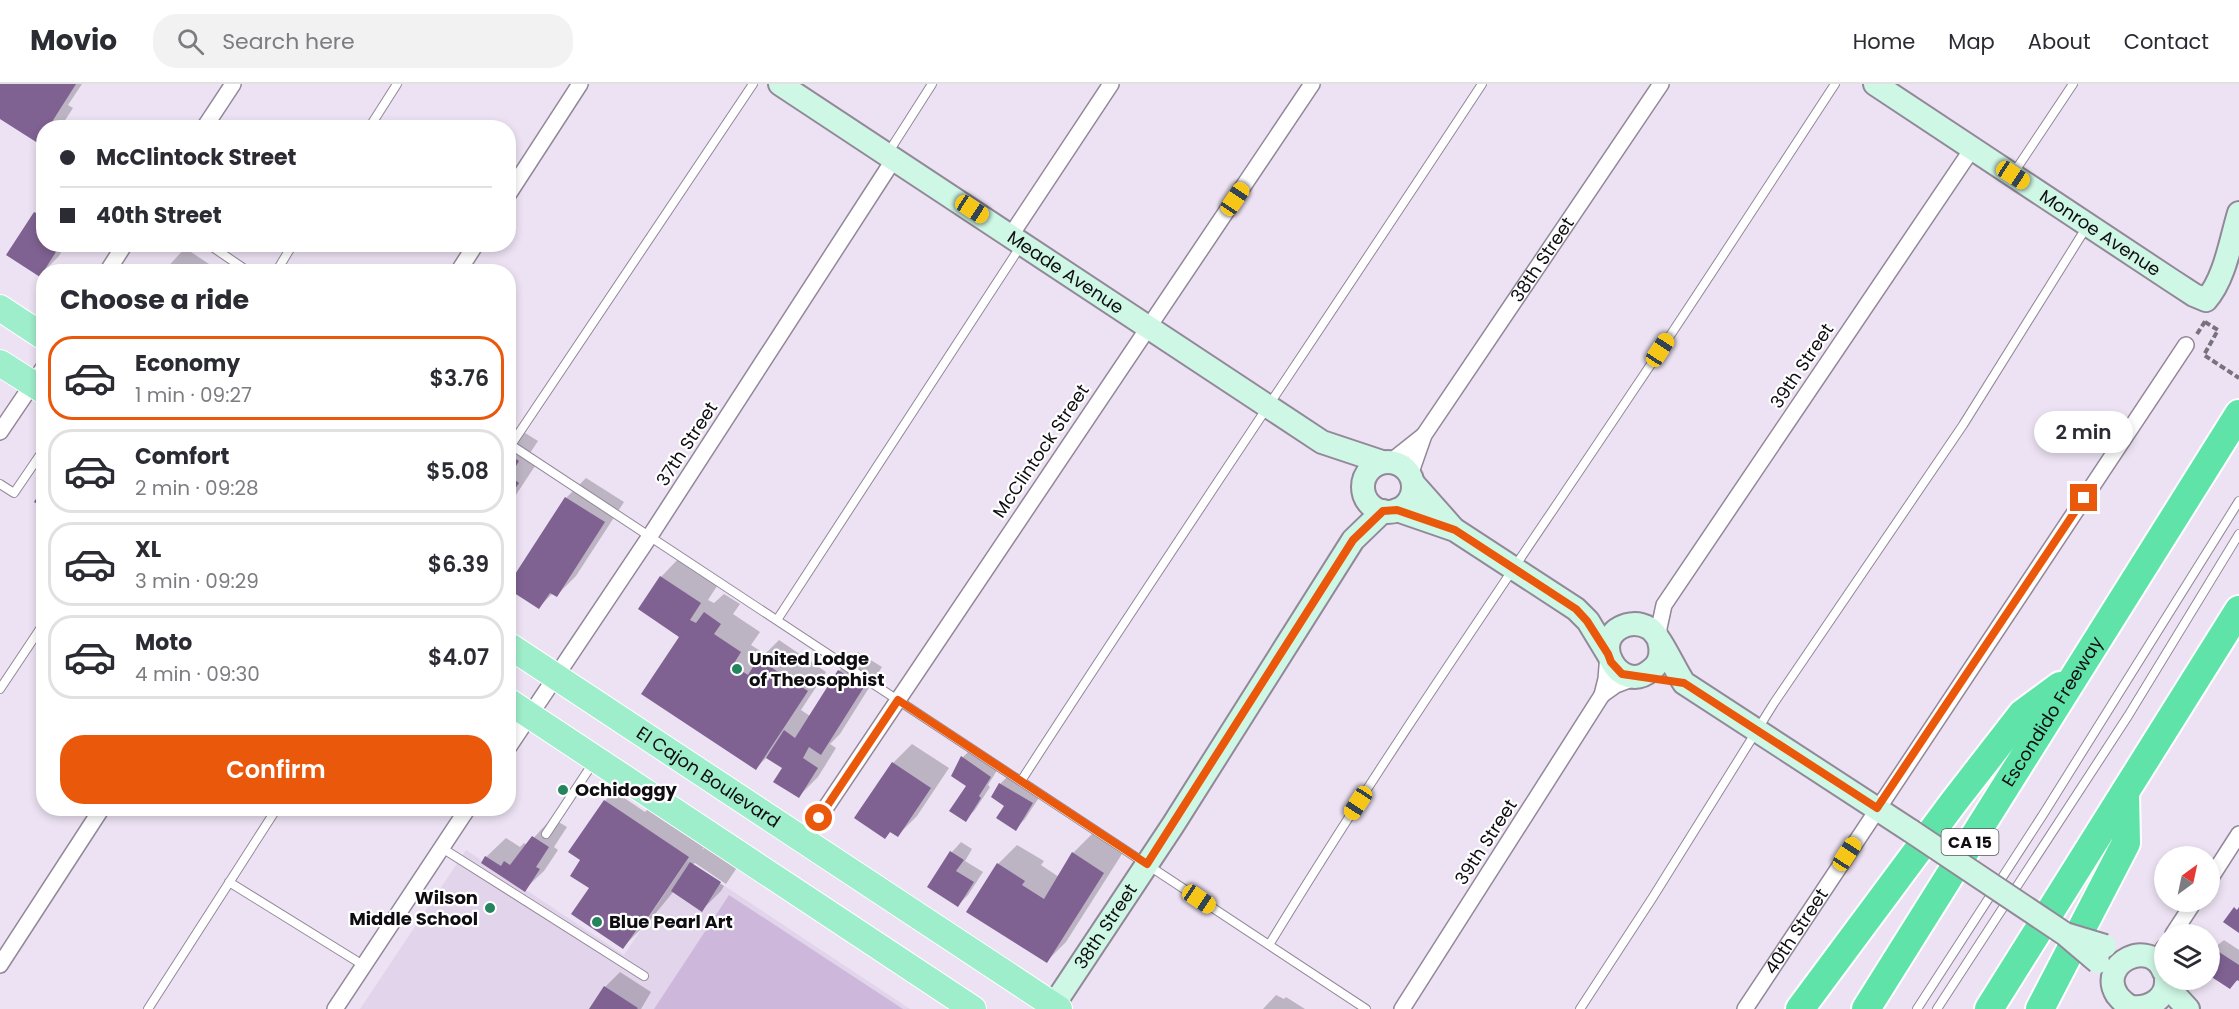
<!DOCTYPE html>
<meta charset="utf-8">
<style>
body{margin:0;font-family:Poppins,sans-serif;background:#f2f2f3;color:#2b2b33;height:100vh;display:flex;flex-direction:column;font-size:22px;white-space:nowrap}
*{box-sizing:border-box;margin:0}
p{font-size:20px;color:#7c7c81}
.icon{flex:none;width:33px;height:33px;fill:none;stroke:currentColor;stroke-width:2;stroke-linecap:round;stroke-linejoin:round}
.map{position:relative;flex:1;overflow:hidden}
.panel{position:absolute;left:36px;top:180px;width:480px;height:552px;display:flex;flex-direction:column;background:#fff;border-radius:24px;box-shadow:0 3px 9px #0003}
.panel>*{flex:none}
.banner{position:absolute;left:36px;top:36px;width:480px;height:132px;border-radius:24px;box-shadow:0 3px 9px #0003;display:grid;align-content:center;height:132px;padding:0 24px;background:#fff}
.needle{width:39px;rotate:33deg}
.buttons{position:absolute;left:2154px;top:762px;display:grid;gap:12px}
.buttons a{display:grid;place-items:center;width:66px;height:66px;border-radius:50%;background:#fff;box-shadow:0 3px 9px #0003;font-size:30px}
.end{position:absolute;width:27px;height:27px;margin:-14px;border:8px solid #ea580c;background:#fff;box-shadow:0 0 0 3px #fff}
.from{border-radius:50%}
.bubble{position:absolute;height:42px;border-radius:21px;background:#fff;box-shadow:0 3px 9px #0003;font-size:20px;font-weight:600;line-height:42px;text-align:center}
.car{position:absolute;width:18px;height:36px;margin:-18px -9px;border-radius:8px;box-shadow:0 0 4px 2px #0007;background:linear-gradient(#f5c518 24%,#345 0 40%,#f5c518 0 76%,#345 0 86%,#f5c518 0)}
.banner b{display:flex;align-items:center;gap:21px;height:57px;font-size:22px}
.banner b+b{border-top:2px solid #e1e1e2}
.banner i{width:15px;height:15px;background:#2b2b33}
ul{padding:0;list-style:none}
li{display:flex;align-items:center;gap:18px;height:84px;margin:0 12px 9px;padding:0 12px;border:3px solid #e1e1e2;border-radius:24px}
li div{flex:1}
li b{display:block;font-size:22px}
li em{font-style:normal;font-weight:600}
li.on{border-color:#ea580c}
li>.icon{width:54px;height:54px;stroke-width:1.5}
h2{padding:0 24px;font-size:27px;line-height:72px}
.primary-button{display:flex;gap:12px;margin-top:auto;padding:12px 24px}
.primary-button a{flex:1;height:69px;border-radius:24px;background:#ea580c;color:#fff;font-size:24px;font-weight:600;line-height:69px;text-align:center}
header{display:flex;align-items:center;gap:36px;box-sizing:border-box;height:84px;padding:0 30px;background:#fff;border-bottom:2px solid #e1e1e2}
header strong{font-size:28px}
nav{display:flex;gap:33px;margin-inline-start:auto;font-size:21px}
.search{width:420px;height:54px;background:#f2f2f3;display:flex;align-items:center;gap:15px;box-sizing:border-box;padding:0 21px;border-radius:24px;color:#7c7c81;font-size:22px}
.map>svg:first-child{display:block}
.built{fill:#e2d4eb}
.green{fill:#cdb8dc}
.shadow{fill:#0003}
.building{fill:#7f6292}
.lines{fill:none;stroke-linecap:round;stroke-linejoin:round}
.lane-casing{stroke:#928898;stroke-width:10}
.street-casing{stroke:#928898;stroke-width:18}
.secondary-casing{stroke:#928898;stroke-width:26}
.primary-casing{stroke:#fff;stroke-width:28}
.highway-casing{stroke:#fff;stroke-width:32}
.path{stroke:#78727d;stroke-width:4;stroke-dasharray:6 3;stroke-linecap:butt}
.lane{stroke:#fff;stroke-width:8}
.street{stroke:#fff;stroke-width:15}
.secondary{stroke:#cff7e5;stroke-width:22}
.primary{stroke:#9feecb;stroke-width:26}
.highway{stroke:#5fe3a9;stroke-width:28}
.secondary-bridge-casing{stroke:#928898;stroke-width:26;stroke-linecap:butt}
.secondary-bridge{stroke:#cff7e5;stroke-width:22}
.route{stroke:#ea580c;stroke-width:8}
.poi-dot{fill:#23845d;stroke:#fff;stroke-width:2}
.labels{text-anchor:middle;stroke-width:4.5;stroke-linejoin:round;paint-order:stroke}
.shield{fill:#fff;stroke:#585659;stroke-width:1.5}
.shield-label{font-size:16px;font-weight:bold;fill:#100d12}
.street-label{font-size:18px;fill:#100d12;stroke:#fff}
.poi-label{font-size:18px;font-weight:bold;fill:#100d12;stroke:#fff;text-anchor:start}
</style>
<header>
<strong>Movio</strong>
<div class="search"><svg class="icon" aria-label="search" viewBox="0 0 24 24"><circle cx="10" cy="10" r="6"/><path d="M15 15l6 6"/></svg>Search here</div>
<nav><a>Home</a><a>Map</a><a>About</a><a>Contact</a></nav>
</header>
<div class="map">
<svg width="2239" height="925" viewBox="0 0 2239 925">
<rect width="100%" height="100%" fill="#ece2f3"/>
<!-- built -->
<path class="built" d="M466,766L624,871L687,777L910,925H360Z"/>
<!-- green -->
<path class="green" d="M729,811L903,925H654Z"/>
<!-- shadow -->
<path class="shadow" d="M0,0H82L68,21L73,24L60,44H44L0,33Z
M44,120V160H66L59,172L40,191L35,129Z
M185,164L221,188H163Z
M514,342L538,357L528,372L537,379L508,423V347Z
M586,394L624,418L576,492L557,511L553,509L539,523L509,503L567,413Z
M680,473L719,499L708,516L714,519L724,510L740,520L733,530L760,548L751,561L765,570L779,556L826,588L801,626L810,632L839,587L858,568L882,583L840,650L830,660L836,664L818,693L799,712L784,684L767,673L756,684L681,552L661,493Z
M912,660L949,684L917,732L898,751L891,747L885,754L893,679Z
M972,664L999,683L988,701L990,703L975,726L965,736L968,701L963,673Z
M1010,690L1042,709L1025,735L1015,745L1000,700Z
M614,707L645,728L663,710L716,745L702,766L710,759L740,779L726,800L695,779L692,781L724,802L721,807L702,826L674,807L651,835L623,863L591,804L582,776L605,717Z
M552,734L567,743L554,763L558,766L544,787L524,806L486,773L506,754L520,763L524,759L527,761Z
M1092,750L1122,770L1066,858L1047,877L998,780L1017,761L1044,777L1041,781L1059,793L1073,769Z
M961,758L972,765L965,777L983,788L968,811L958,821L929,802L952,768Z
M2224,856L2239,866V895L2230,903L2210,890V867Z
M620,888L651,908L641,925H591L605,903Z
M1276,911L1284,915L1286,913L1305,925H1263Z"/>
<!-- building -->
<path class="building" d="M0,0H76L50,41L53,44H44V63L0,35Z
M34,128L44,134V160H61L40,193L6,171Z
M508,370L519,377L510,392L519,399L508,415Z
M44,402V424L34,418Z
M565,413L605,438L557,513L550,509L539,525L508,505V501Z
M660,492L701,519L690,536L696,539L704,528L721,540L714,550L741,568L733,581L748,591L758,575L808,607L756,686L641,610L679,553L638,525Z
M838,586L864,603L821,671L809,663L803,674L818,684L799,714L773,698L782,684L766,674L784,646L795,654Z
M961,672L991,693L979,712L981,714L966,738L949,727L966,702L951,692Z
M892,678L931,704L898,753L890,748L885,755L854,734Z
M999,699L1033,719L1016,747L996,734L1004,722L991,713Z
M604,716L689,773L642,842L640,841L623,865L571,830L589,804L570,792L580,776L568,768Z
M532,752L549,763L536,783L540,785L525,808L481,779L485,772L501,782L504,777L510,781Z
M950,767L964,776L956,787L974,798L958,823L927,803Z
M1072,768L1104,789L1047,879L966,828L997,779L1025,797L1022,801L1044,815Z
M690,778L721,798L702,828L671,807Z
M2234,823L2237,826L2239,823V849L2223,838Z
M2213,864L2239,881V897L2237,896L2230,905L2210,892V870Z
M604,902L638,924L637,925H589Z"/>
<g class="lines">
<!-- lane casing -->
<g class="lane-casing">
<path id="lane" d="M369,44L397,0
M888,69L932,0
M2013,90L2073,0
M208,160L249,188
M276,188L293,160
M508,359L1366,925
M511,361L753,0
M0,400L14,409L44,365
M777,536L1020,163
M0,605L44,539
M1021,697C1172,463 1329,233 1482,0
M546,750L593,679
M442,764L644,892
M229,798L363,881
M1269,861C1384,672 1510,491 1633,307C1702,205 1768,102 1835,0
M148,925L277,724
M1580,925L1653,813L1774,619L1963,341L2086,144
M1917,925L2044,729L2239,417
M1937,925L2128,632L2239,450"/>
</g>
<!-- street casing -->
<g class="street-casing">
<g id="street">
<path d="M204,44L233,0"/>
<path d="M508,111L580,0"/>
<path d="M1011,151L1111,0"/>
<path d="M107,188L125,160"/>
<path d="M458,188L476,160"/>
<path d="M0,348L44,283"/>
<path d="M1390,378L1424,351"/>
<path id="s1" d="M1410,391L1424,351L1661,0"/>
<path d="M1659,557V544L1664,521L1972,65"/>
<path d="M1608,570L1606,595L1602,611L1616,601L1637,593"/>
<path d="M508,664L650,452L894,75"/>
<path d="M804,756L1312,0"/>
<path d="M2210,795L2239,750"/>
<path d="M2173,850L2194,818"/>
<path d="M2155,876L2164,863"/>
<path d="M0,881L102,724"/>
<path d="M335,925L468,724"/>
<path d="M1402,925L1602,611"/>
<path id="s2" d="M1745,925L2186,261"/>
</g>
</g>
<!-- secondary casing -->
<g class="secondary-casing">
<g id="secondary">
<path id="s3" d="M780,0L1322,358L1382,378"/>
<path id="s4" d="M1875,0L2171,196L2194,211L2206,216C2225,195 2231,155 2239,129"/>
<circle cx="1388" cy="403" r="25"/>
<path d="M1413,399L1452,443"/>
<path d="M1397,426L1455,446L1576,525L1588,537L1608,570"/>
<path d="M1659,557C1662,568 1661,579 1651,586C1620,613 1586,553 1627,541C1634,539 1642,540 1649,544C1660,551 1675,586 1684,599L1911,747"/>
<path d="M2164,888C2151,853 2097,879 2117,911C2121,916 2126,921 2132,923C2150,925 2167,914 2166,896"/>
<path d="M2166,901L2188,925"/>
<path id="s5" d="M1051,925L1173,741L1353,456L1383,427"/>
</g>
</g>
<!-- primary casing -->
<g class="primary-casing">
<g id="primary">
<path d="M0,224L44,253"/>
<path d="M0,279L44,307"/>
<path id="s6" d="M508,561L1059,925"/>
<path d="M508,617L973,925"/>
</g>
</g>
<!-- highway casing -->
<g class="highway-casing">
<g id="highway">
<path d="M1800,925L1953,719L2022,630L2060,602"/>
<path id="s7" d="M1866,925L2239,330"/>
<path d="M1989,925L2239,526"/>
<path d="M2040,925L2126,759L2125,709"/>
</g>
</g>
<!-- path -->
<path class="path" d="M2205,238L2218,246L2204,271L2239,294
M2197,250L2206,236"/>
<!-- lane -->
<use href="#lane" class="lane"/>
<!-- street -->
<use href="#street" class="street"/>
<!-- secondary -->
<use href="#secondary" class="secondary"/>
<!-- primary -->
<use href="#primary" class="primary"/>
<!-- highway -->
<use href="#highway" class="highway"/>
<!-- secondary-bridge casing -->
<g class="secondary-bridge-casing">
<path id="secondary-bridge" d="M1911,747L2065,850
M2098,878L2065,850L2105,862"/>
</g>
<!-- secondary-bridge -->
<use href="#secondary-bridge" class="secondary-bridge"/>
</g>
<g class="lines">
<!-- route -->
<path class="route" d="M819,734L898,616L1147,780L1353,456L1383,427L1397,426L1455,446L1576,525L1587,537L1608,570L1611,578L1622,590L1684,599L1877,724L2084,414"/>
</g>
<!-- markers -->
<g class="poi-dot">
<circle cx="737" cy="585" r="6"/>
<circle cx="563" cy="706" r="6"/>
<circle cx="490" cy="824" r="6"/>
<circle cx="597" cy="838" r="6"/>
</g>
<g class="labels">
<!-- shield labels -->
<rect class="shield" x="1941.5" y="745" width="57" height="26" rx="4.5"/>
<g class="shield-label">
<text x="1970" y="764">CA 15</text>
</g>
<!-- street labels -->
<g class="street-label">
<text dy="6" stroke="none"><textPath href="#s4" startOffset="270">Monroe Avenue</textPath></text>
<text dy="6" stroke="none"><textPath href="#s1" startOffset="254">38th Street</textPath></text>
<text dy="6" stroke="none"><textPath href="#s3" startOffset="342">Meade Avenue</textPath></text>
<text transform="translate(1802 282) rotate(-56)" y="6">39th Street</text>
<text transform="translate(687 360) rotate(-57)" y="6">37th Street</text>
<text transform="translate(1041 367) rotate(-56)" y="6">McClintock Street</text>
<text dy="6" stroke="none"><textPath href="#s7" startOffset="351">Escondido Freeway</textPath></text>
<text dy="6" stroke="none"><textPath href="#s6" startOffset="240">El Cajon Boulevard</textPath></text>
<text transform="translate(1486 758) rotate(-57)" y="6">39th Street</text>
<text dy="6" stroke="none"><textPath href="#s5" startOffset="99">38th Street</textPath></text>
<text dy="6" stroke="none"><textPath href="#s2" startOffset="93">40th Street</textPath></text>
</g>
<!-- poi labels -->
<g class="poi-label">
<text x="749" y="581">United Lodge<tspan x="749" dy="21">of Theosophist</tspan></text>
<text x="575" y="712">Ochidoggy</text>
<text x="478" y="820" text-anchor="end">Wilson<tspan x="478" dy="21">Middle School</tspan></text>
<text x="609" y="844">Blue Pearl Art</text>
</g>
</g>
</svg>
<div class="buttons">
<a><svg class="needle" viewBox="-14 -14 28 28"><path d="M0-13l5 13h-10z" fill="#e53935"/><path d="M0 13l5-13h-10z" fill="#7c7c81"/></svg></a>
<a><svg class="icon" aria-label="layers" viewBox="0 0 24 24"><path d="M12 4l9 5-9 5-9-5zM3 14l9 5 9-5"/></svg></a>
</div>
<i class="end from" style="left:819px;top:734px"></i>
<i class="end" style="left:2084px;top:414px"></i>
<div class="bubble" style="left:2034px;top:327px;width:99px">2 min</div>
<i class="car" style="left:2013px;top:91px;rotate:123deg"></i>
<i class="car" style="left:1235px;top:115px;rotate:34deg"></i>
<i class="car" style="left:972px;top:125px;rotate:123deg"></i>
<i class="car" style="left:1660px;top:266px;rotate:33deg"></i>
<i class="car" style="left:1358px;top:719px;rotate:213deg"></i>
<i class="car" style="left:1847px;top:770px;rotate:33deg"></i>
<i class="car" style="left:1199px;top:815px;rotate:124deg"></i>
<div class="banner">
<b><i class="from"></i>McClintock Street</b>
<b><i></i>40th Street</b>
</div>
<section class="panel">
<h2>Choose a ride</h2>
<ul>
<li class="on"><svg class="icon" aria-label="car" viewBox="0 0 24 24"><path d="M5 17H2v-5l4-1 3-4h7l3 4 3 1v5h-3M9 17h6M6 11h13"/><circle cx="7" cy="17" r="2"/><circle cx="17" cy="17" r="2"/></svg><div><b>Economy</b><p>1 min · 09:27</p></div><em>$3.76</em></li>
<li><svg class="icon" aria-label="car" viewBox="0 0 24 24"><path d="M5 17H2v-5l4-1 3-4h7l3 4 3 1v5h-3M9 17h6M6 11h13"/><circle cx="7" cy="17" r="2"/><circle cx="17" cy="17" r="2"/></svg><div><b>Comfort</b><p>2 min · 09:28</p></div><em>$5.08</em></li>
<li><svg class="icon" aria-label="car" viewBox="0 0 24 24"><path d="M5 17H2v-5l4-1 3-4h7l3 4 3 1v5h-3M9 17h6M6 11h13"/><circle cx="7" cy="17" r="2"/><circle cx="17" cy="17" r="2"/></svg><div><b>XL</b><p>3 min · 09:29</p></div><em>$6.39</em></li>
<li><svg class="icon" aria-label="car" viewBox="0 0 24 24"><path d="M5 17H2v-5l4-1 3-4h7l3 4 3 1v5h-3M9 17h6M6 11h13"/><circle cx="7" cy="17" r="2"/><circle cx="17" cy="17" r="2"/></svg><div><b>Moto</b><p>4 min · 09:30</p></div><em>$4.07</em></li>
</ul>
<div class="primary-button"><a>Confirm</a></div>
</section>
</div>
